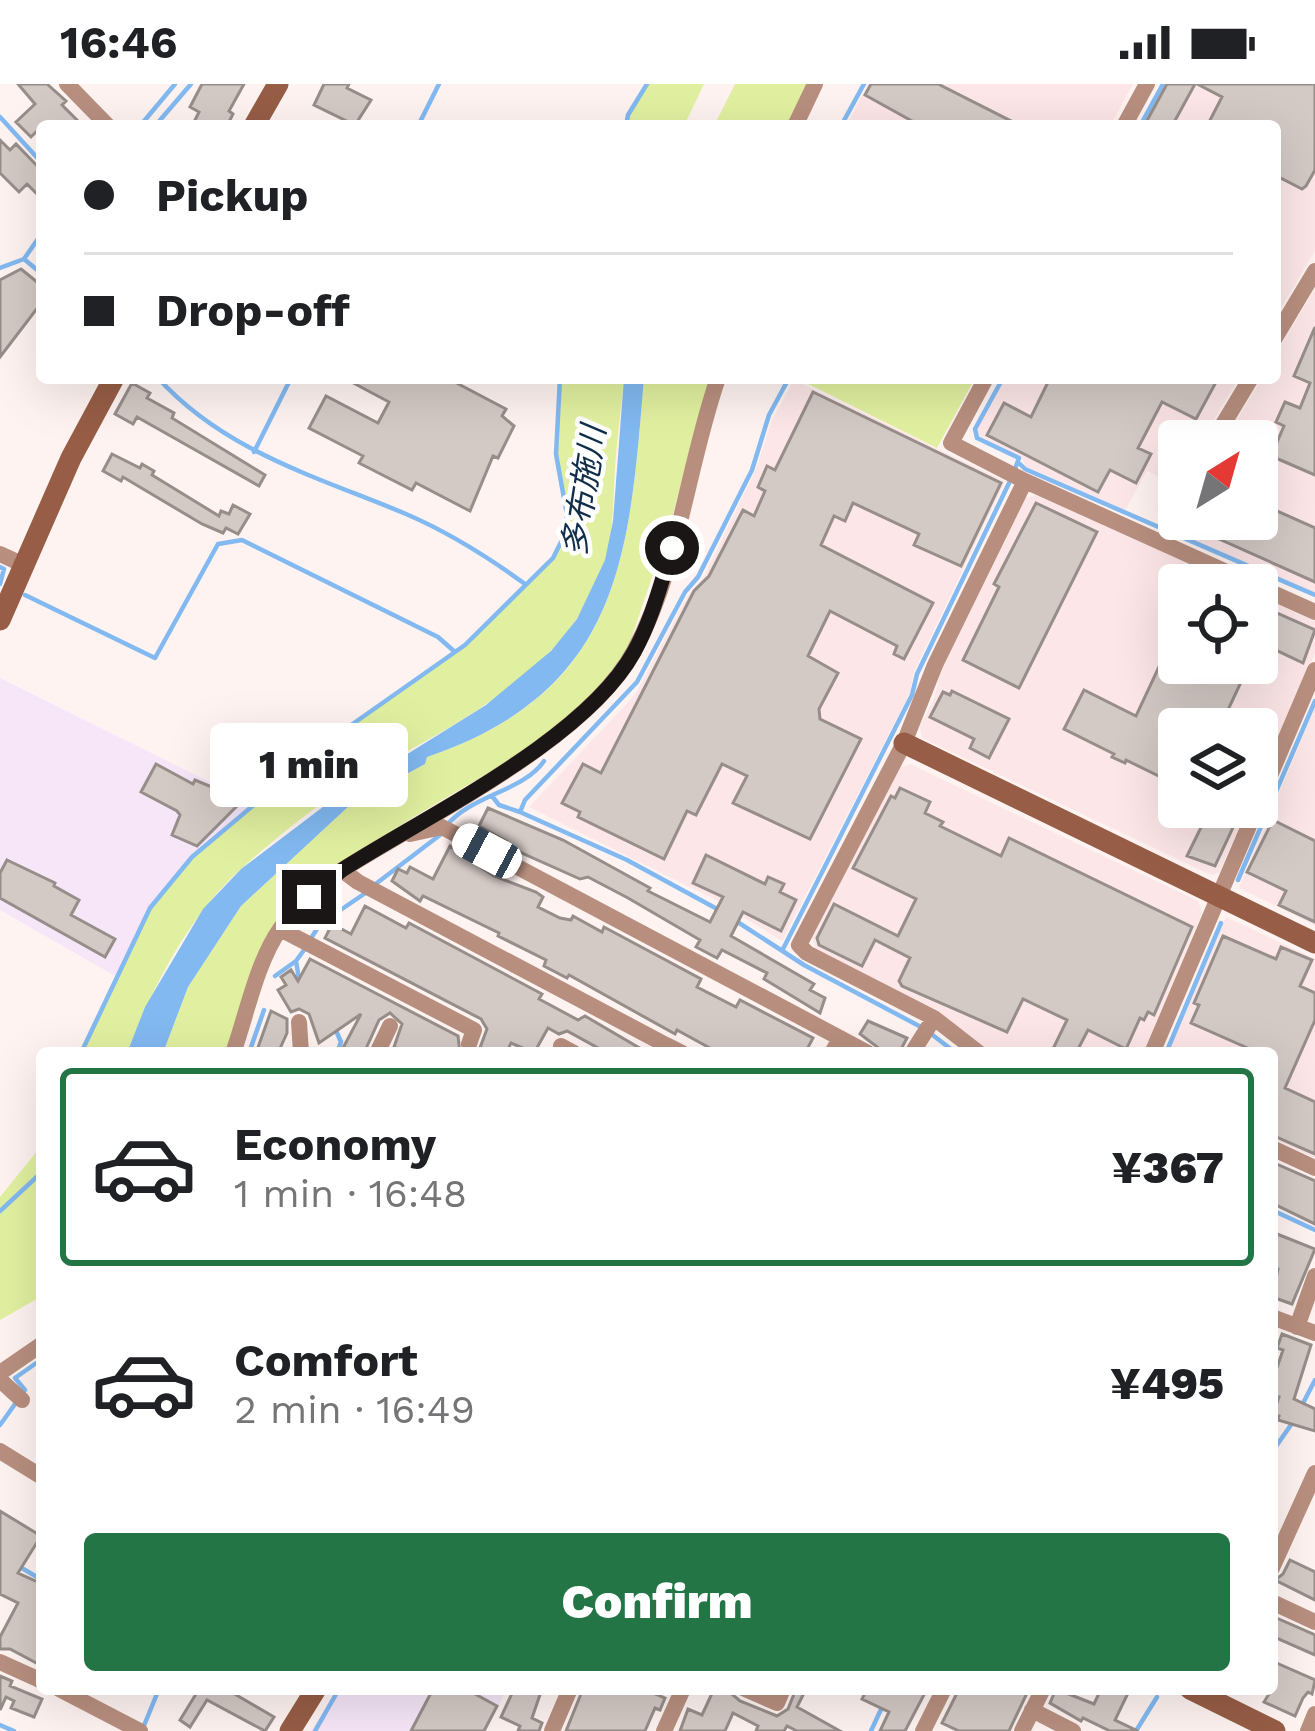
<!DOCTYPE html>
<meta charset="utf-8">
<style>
body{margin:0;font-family:"Work Sans","Noto Sans JP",sans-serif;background:#f2f2f2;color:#202124;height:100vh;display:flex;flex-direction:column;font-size:45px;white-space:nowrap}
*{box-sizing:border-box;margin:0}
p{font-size:39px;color:#757577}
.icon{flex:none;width:66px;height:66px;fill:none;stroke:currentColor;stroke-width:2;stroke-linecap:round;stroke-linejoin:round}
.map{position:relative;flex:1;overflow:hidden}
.drawer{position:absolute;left:36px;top:963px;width:1242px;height:648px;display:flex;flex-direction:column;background:#fff;border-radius:12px;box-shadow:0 12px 48px #0002}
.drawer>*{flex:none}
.hud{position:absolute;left:36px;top:36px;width:1245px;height:264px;border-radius:12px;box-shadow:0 12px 48px #0002;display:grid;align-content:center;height:264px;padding:0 48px;background:#fff}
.needle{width:78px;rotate:37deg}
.controls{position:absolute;left:1158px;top:336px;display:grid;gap:24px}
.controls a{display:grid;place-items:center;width:120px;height:120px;border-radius:12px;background:#fff;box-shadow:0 12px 48px #0002;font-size:60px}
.end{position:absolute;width:54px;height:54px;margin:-27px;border:15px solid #191615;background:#fff;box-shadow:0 0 0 6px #fff}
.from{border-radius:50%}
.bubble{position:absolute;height:84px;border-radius:12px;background:#fff;box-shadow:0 12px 48px #0002;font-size:39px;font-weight:800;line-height:84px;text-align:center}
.car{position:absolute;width:36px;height:72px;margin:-36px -18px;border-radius:15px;box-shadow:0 0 9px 3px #0007;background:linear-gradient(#fff 24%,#345 0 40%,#fff 0 76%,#345 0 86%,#fff 0)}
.hud b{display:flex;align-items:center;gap:42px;height:114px;font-size:45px}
.hud b+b{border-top:3px solid #e0e0e0}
.hud i{width:30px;height:30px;background:#202124}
ul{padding:21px 0 0;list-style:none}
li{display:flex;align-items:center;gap:36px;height:198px;margin:0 24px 18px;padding:0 24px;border:6px solid transparent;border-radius:12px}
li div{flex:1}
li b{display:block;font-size:45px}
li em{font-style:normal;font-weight:800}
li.selected{border-color:#237546}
li>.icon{width:108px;height:108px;stroke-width:1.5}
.button{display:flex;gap:24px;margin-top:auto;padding:24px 48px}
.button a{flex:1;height:138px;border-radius:12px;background:#237546;color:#fff;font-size:48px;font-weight:800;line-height:138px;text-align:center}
.status{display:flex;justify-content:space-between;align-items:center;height:84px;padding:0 60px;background:#fff;direction:ltr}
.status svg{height:33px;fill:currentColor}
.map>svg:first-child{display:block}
.commercial{fill:#f6e6f8}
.industrial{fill:#fce6e7}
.green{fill:#e1f0a0}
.water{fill:#82b9f1}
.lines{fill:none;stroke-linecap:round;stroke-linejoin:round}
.stream{stroke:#82b9f1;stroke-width:4.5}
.building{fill:#d3c9c5;stroke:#978e8a;stroke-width:3}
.street{stroke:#b88f7f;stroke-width:16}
.secondary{stroke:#975d46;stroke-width:21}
.route{stroke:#191615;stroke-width:15}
.labels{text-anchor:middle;stroke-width:9;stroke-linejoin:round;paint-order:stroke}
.water-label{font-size:33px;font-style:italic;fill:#102e49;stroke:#fff}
</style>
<div class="status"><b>16:46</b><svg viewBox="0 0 49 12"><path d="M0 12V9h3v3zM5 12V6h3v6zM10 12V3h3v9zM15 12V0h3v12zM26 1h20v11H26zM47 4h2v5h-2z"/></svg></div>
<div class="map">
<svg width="1315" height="1647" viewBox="0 0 1315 1647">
<rect width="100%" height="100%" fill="#fef3f0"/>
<!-- commercial -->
<path class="commercial" d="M0,594L254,720L165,802L117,893L0,826Z
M337,1605H507L486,1647H311Z"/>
<!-- industrial -->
<path class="industrial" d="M868,0H1133L1110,42H846Z
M1166,0H1315V167L1275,234V42H1143Z
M1315,205V510L1171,446L1179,433L1257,435V357H1224L1262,294H1275V272Z
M1005,294H1239L1201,357H1179V402L1147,387L1125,426L1025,382L1022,374L978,351L977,345Z
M794,296L1005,397L914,588L910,609L782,857L712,814L529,723L635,611L686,514L704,492L756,385L772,336Z
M1036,411L1236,501H1179V579H1257V511L1315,537V569L1257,702V645H1179V723H1248L1219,789L1211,791L922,654L920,642L934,615L941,586L1025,414Z
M1315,624V841L1239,804Z
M910,680L1198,817L1202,829L1143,969H990L937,928L816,866L812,854L899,684Z
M1226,833L1315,875V1074L1272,1054V969H1168Z"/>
<!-- green -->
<path class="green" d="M647,0H704L684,42H626L628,31Z
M735,0H812L794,42H714Z
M560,294H624C621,324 617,355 615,385C613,416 614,446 605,476C573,585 457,639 366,690C326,713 277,753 242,784C188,832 153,903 127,969H81L150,824L192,773L337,651L465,561L553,474L563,454L567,431L556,370Z
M644,294H710L671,437L628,564L591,615L525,667L407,737L315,800L295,820L226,969H163L188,903L241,822L350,721L425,680L427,673C622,607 629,473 644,294Z
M796,294H975L937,364Z
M42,1061V1212L0,1236V1113Z"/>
<!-- water -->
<path class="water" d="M624,294H644C629,473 622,606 427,673L425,680L350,721L241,822L188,903L163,969H127L145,923L203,825L241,785L365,691L401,674L486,621L551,567L577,535L605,476L613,437Z"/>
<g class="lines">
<!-- stream -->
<path class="stream" d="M0,33L42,79
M140,42L175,0
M155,42L191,0
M418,42L439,0
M626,42L628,31L647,0
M841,42L864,0
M1140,42L1163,0
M24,175L42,190
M0,184L24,175L42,149
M158,294C225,368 318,393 406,430C448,448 488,473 525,500
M1003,294L975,345L977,354L1019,374L1015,385
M254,368L291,294
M1018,378L1025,385L1315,511
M0,483L4,485L0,500
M25,511L155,574L218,460L242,456L438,553L455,568
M492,712L499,721L520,728
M446,742C471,711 524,707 544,677
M1238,796L1315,617
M373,802L440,751
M719,826L627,776L520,728L525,716L637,598L685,508L698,493L752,386L769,331L789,294
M733,835L804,881L921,943
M310,856L320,840L364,810
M783,865L912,611L917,590L1011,395
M296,877L300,901
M275,892L296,877L304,866
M334,942L341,958L337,969
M930,949L956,969
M81,969L150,824L192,773L337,651L465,561L553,474L563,454L567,431L556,370L560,294
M249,969L264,926
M1166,969L1221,839
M1272,1126L1315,1146
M0,1127L42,1088
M1301,1323L1315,1296
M0,1341L25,1306L15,1294L42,1275
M1272,1368L1293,1338
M20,1483L42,1496
M0,1641L14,1647
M143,1644L159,1605
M315,1647L339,1605
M871,1647L883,1621
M1136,1647L1157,1613"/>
</g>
<!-- building -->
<path class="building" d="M18,0H47L66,17L62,21L83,42H42L31,53L16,38L35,20Z
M202,0H244L229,27L233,30L227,42H192L199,28L190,23Z
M324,0H349L347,4L371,16L355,41L314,21Z
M871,0H938L1021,42H921L865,11Z
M1167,0H1195L1172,42H1144Z
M1197,0H1315V86L1306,102L1302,105L1275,91V42H1207L1222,13Z
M0,56L10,66L16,60L42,87V115L27,100L19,108L0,89Z
M21,185L42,202V218L0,273V196Z
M1315,243V391L1271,372L1284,342L1276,338L1285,318L1300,324L1310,299L1294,292Z
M344,294H447L506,325L502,332L514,342L498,374L493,372L470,427L416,399L412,406L359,379L363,372L309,344L326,312L378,339L389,318Z
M1050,294H1203L1215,300L1196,335L1162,318L1138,364L1151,370L1136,399L1110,386L1098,408L987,351L1004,319L1031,333Z
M132,299L150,309L147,314L174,329L172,334L265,391L259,402L137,333L133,340L115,330Z
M813,308L1001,399L961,482L914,461L919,450L853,419L845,437L834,432L821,461L933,519L904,575L894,570L897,562L830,527L808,572L838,589L819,625L820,635L861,655L810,755L733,719L747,692L722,680L696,731L687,727L664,775L578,733L580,728L562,719L583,680L601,689L694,507L709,492L743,426L754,432L765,407L758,403L767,382L775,386Z
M112,370L140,384L142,380L154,387L152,391L219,432L221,427L229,430L233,421L250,430L238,450L226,444L223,449L202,440L123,393L121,397L103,387Z
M1257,418L1315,444V498L1199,446L1204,435H1257Z
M1036,419L1097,448L1019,604L963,576L999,503L994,500Z
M1257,520L1315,546L1303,579L1257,557Z
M1179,540V579H1250L1219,645H1179V691L1175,700L1126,676L1125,679L1112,673L1114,670L1064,645L1084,606L1136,632Z
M952,607L1009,635L989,674L970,664L974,655L930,633L943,608L950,611Z
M156,680L193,700L195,696L243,716L197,762L172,751L180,731L177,727L141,708Z
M900,704L930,718L925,729L943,738L940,742L1001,772L1009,754L1192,843L1154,931L1148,928L1144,936L1140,934L1126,965L1088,946L1076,969H1051L1067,936L1023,915L1007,948L902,902L899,897L910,874L875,856L862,882L819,861L817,854L834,820L898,852L916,815L853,784L891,712L895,714Z
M1211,723L1237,735L1215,782L1187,772Z
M488,724L563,756L650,804L648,807L710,838L723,813L693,799L706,771L765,800L768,793L784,800L780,808L796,816L781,847L743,828L731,852L814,900L810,906L825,914L820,929L764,895L767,889L722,866L717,874L696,863L700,856L628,814L588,793L580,795L504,761L506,757L479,742Z
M1273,736L1315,757V838L1279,821L1286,807L1247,788Z
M450,762L494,792L536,808L543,813L538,823L560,834L571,836L573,832L602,848L604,843L701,895L697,903L736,923L740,916L813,954L805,969H719L677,946L675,950L569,891L567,894L544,882L546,876L498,852L499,849L423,812L420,817L392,797L398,785L407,789L410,783L433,795Z
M7,776L55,799L54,802L79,816L71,831L115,855L105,873L0,814V789Z
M365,822L406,844L409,839L542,910L539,915L578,936L585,932L648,969H596L598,964L567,947L559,950L548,944L534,969L511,959L506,969H478L487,945L481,935L325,854L332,840L351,850Z
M1223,852L1276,875L1281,863L1312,876L1300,902L1315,909V936L1285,1004L1315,1018V1070L1272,1051V969H1259L1191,939L1199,921L1194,919Z
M310,875L458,952L460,969H405L394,963L402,940L390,929L379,936L364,969L343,964L361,930L319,959L309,930L299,925L291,928L278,906L286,901L281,893L291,886L298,897Z
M271,927L287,935V949L278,969H256Z
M868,937L907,954L899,969H885L860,950Z
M1272,1078L1315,1097V1140L1272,1119Z
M1272,1148L1315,1165L1292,1220L1272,1213L1278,1185L1272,1183Z
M1282,1250L1311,1261L1294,1315L1315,1325V1347L1278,1336L1279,1332L1273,1330L1279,1313L1272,1311V1298L1283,1266L1277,1264Z
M0,1427L41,1452L18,1489L42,1500V1582L10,1565H0V1553L18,1519L0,1510Z
M1290,1476L1315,1488V1516L1275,1496L1283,1490Z
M1272,1532L1315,1551V1571L1272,1552Z
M1272,1577L1315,1596L1312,1610L1308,1608L1303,1614L1295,1632L1264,1618L1272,1605Z
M0,1592L12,1597L10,1602L42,1615L34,1633L11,1624L14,1617L6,1613L0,1626Z
M188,1605H226L274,1633L265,1647L207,1616L190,1643L180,1636L196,1610Z
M433,1605H466L497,1622L484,1647H411Z
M514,1605H542L532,1634L542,1639L539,1647H518L520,1642L501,1633Z
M583,1605H644L665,1614L660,1626L655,1624L645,1647H566Z
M714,1605H726L740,1617L777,1632L788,1625L796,1605H806L797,1623L840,1647H797L787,1642L784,1647H756L758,1642L733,1629L725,1647H680L688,1625L702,1631Z
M867,1605H927L905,1647H880L889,1628L862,1615Z
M959,1605H1029L1009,1647H959L942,1639Z
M1056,1605L1094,1620L1101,1605H1130L1115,1636L1138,1647H1110L1083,1634L1081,1637L1050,1619Z"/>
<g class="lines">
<!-- street -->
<path class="street" d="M67,0L108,42
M795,42L815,0
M1124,42L1147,0
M1275,254L1315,187
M986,294L951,359L1025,397L1315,528
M1213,357L1251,294
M1168,438L1179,419
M0,470L24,481
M1257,722L1315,586
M410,750L442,743L840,954L832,969
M342,786L358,798L666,961L661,969
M280,845L474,946L469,960
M299,938L301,969
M840,954L868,969
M666,961L682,969
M561,962L574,969
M233,969C247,930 256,880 280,845C296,822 320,804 342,786C427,732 587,655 634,567C679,484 687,383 718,294
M377,969L390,942
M912,969L934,934
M979,969L934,934L807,869L799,861L904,659L935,581L1025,397
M1152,969L1257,723
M1272,1064L1315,1084
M1272,1233L1315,1249
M1297,1243L1315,1192
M0,1289L42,1260
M0,1296L22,1316
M0,1367L42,1393
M1272,1484L1315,1389
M1272,1518L1315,1538
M0,1578L42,1597
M59,1605L140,1647
M745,1605L777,1619L783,1605
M1032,1626L1073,1647
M552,1647L570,1605
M664,1647L683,1605
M923,1647L944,1605
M1022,1647L1043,1605
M1308,1647L1315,1630"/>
<!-- secondary -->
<path class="secondary" d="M254,42L278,0
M0,536L71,374L114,294
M904,659L1315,859
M1190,1605L1275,1647
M290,1647L316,1605"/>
</g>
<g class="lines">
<!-- route -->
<path class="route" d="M309,813L342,786C428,731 585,656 634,568C652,536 661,499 672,464"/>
</g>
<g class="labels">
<!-- water labels -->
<g class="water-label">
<text transform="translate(583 407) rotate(-81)" y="12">多布施川</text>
</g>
</g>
</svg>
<div class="controls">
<a><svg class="needle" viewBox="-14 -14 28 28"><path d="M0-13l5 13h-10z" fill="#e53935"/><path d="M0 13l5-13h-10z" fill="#757577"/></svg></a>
<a><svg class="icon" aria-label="locate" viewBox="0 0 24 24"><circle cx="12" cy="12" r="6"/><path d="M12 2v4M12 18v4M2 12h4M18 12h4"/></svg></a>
<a><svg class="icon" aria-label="layers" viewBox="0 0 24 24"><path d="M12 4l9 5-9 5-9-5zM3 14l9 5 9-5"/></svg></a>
</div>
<i class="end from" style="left:672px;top:464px"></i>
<i class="end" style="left:309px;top:813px"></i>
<div class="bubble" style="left:210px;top:639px;width:198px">1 min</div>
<i class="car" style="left:487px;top:767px;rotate:298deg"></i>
<div class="hud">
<b><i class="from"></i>Pickup</b>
<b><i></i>Drop-off</b>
</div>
<section class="drawer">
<ul>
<li class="selected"><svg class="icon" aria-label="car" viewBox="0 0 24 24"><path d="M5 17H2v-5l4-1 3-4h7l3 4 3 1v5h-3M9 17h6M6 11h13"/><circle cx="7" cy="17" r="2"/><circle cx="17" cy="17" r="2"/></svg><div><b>Economy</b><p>1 min · 16:48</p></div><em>¥367</em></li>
<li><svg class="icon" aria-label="car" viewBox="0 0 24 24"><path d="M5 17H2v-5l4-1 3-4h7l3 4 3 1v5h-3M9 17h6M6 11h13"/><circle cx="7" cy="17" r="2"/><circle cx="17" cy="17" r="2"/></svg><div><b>Comfort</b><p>2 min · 16:49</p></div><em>¥495</em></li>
</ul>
<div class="button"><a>Confirm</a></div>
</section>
</div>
